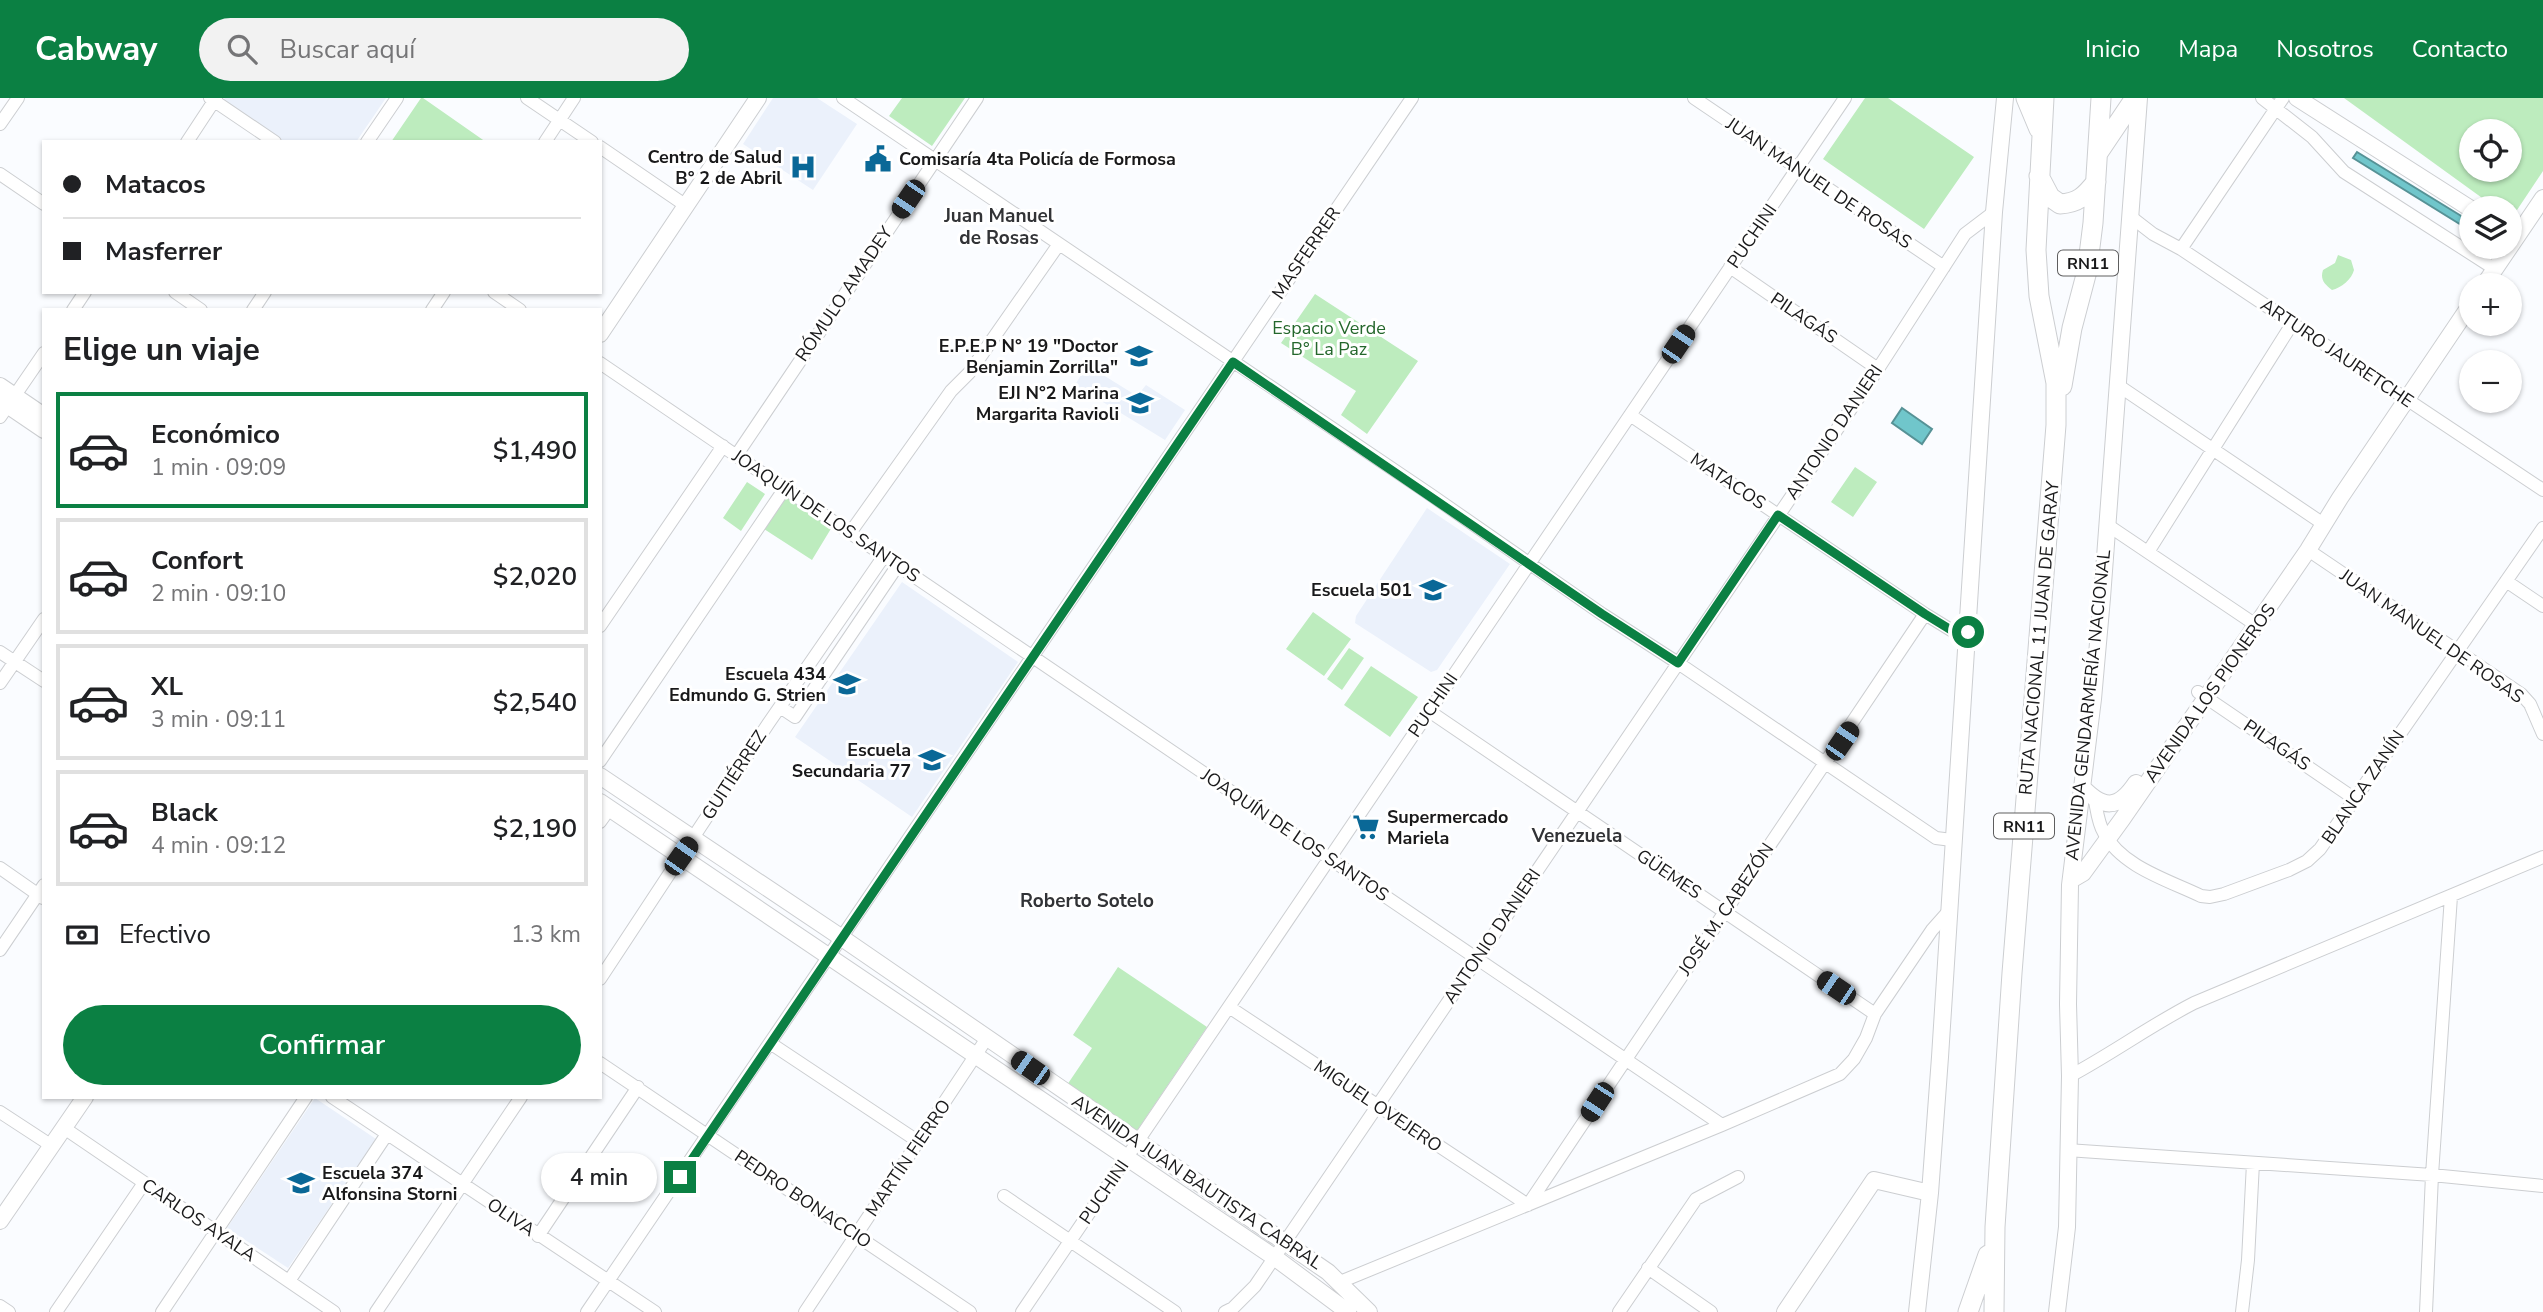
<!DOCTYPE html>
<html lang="es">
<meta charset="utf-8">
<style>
body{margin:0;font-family:"Nunito Sans",sans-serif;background:#f2f2f2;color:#202124;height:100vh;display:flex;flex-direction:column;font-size:26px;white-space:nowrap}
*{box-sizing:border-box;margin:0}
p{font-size:23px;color:#757577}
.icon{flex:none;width:38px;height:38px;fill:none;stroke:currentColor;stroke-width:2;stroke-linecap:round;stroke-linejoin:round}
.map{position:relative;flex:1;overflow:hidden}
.panel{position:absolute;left:42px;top:210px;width:560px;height:791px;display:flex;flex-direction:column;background:#fff;border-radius:0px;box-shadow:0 2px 5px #0004}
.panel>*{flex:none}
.guide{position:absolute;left:42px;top:42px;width:560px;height:154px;border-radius:0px;box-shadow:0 2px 5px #0004;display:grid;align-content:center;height:154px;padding:0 21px;background:#fff}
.buttons{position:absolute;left:2459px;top:21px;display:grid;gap:14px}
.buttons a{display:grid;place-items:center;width:63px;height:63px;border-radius:50%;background:#fff;box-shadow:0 2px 5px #0004;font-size:35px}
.end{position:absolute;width:32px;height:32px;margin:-16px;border:9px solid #0b8043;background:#fff;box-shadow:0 0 0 4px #fff}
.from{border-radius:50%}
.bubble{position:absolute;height:49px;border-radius:24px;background:#fff;box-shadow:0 2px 5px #0004;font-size:23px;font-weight:600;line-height:49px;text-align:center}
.car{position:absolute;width:21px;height:42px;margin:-21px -10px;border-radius:9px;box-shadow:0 0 5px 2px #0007;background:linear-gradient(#222 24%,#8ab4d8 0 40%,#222 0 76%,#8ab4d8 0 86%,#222 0)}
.guide b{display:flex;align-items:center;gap:24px;height:66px;font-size:26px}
.guide b+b{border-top:2px solid #e0e0e0}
.guide i{width:18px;height:18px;background:#202124}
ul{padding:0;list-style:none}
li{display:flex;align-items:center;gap:21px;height:116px;margin:0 14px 10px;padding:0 7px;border:4px solid #e0e0e0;border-radius:0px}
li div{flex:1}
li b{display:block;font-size:26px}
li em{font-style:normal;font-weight:600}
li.selected{border-color:#0b8043}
li>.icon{width:63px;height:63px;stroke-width:1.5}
h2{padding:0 21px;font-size:32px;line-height:84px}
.pay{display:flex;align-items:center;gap:18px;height:77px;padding:0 21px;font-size:26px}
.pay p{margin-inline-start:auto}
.cta{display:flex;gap:14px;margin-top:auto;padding:14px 21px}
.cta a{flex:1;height:80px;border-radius:42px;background:#0b8043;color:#fff;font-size:28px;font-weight:600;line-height:80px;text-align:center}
header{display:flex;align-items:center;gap:42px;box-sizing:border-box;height:98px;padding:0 35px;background:#0b8043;color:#fff}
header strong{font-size:33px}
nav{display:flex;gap:38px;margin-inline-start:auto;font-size:24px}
.search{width:490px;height:63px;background:#f2f2f2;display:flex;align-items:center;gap:18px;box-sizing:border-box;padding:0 24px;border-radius:38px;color:#757577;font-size:26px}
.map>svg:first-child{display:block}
.built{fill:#ebf1fb}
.green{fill:#bdecbe;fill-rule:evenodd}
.water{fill:#70c6cb;stroke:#569296;stroke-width:2}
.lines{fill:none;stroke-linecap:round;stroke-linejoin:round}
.minor-casing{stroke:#ccced1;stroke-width:14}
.secondary-casing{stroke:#ccced1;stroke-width:18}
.trunk-casing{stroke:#ccced1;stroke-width:21}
.minor{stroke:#fff;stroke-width:12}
.secondary{stroke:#fff;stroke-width:16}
.trunk{stroke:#fff;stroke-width:19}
.route{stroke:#0b8043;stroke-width:9}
.labels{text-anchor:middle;stroke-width:6;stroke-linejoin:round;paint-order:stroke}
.shield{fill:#fff;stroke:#5e5e5f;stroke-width:2}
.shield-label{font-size:16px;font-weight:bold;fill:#19191a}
.poi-label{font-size:18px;font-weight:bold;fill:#19191a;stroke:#fff;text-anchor:end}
.street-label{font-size:18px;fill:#19191a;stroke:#fff}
.park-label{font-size:18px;fill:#24672c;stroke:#fff}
.neighbourhood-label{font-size:19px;font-weight:bold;fill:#323336;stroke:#fff}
</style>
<header>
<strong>Cabway</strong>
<div class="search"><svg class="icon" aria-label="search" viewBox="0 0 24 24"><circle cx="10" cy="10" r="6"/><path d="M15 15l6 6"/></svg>Buscar aquí</div>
<nav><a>Inicio</a><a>Mapa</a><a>Nosotros</a><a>Contacto</a></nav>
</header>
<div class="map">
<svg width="2543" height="1214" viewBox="0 0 2543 1214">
<rect width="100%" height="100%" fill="#fafcff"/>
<!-- built -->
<path class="built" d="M225,0H386L356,44H281L222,4Z
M773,0H817L857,26L813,92L743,46Z
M1087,267L1137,298L1146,287L1185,312L1165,342L1075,287Z
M1427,410L1510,466L1437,572L1431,574L1355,525L1356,518Z
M902,484L1018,564L912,719L795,639Z
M315,1000L376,1041L288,1170L227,1130Z"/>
<!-- green -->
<path class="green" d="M421,0H423L486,44H391Z
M902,0H965L932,48L889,18Z
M1865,0H1888L1974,59L1924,131L1823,61Z
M2344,0H2543V73L2511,121L2510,110H2496ZM2471,33H2510V72H2471Z
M2338,157L2351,162L2354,172C2352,181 2341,190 2332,192C2324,186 2320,181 2323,172L2335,165Z
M1315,196L1418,263L1367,336L1341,317L1356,293L1281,245Z
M1855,369L1877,384L1853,419L1831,404Z
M747,384L765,396L741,433L723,420Z
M786,399L832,429L812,462L764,431Z
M1313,514L1351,541L1324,578L1286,551Z
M1349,550L1364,560L1342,592L1327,581Z
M1371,568L1418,599L1390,639L1344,607Z
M1118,869L1207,929L1136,1034L1067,987L1092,950L1073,937Z"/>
<!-- water -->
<path class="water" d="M2357,54L2471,124V133L2353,60Z
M1902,310L1932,331L1922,346L1892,325Z"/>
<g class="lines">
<!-- minor casing -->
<g class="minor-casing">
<path id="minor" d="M210,0L275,44
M527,0L592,44
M843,0L1431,397L1602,516L1678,565L1936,740L1952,742
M1694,0L1944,169
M2262,0L2312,39L2344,74L2495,171
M0,26L18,0
M187,44L216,0
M367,44L397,0
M545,44L574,0
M600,49L685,107
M0,76L44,106
M2131,119L2153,136L2181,151L2543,392
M2181,151L2283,0
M1730,169L1878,271
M175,194L201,212
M494,194L520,212
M73,212L85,194
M253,212L265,194
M432,212L444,194
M600,265L1722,1027
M2116,286L2325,427
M1630,317L1925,516L1951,532L1968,534
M0,319L44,255
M736,358L977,0
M2106,426L2256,527
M850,435L951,293L969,275L1059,146
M2308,452L2521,596L2530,606L2543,636
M2148,454L2292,226
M2506,483L2543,508
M600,528L723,348
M0,554L44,583
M0,585L44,521
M2198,594L2355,701
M780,609L795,619L898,467
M1429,613L1875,916
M600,663L785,390
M2095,703C2097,713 2098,725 2104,735C2122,769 2168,782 2201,798L2210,799L2224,796L2289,772L2307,763L2320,751L2543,430
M600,724L610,710
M0,770L43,800
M0,852L44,787
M600,881L768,626L884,458
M1229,909L1528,1107L1925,516
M770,945L919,1044
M600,965L970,1214
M2070,978C2113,955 2151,927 2194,905L2543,759
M332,999L655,1214
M0,1014L52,1048
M64,1030L334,1214
M2067,1052L2432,1077L2543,1088
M1004,1098L1175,1214
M538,1138L638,989
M1648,1170L1711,1214
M289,1183L387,1036
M1340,1184L1722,1027L1840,976L1854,961L1866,940L1875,916L1932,832L1948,814
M0,1208L9,1214
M56,1214L144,1085
M162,1214L306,999
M376,1214L521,999
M587,1214L1412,0
M805,1214L987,940
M1022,1214L1845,0
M1225,1214L1233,1210L1255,1188L1878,271L1965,136L1994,114
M1619,1214L1696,1101L1738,1079
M2242,1214L2248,1162L2253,1065
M2426,1214L2432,1077L2451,798"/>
</g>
<!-- secondary casing -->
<g class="secondary-casing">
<path id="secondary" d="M2297,0L2471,111
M2484,187L2543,100
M600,236L758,0
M0,288L44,318
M0,302L44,332
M600,678L842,840L1328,1174L1369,1214
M2082,689C2103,711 2118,712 2136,685
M600,704L1274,1159L1348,1214
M2071,782L2083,775L2123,720L2308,452L2340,400L2471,206
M0,1123L85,999
M1785,1214L1874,1082L1930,1095
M1917,1214L1930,1095L1940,959L1994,114L2005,0
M2057,1214L2067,1129L2070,978L2068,906L2070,787L2093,601L2102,500L2139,0"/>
</g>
<!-- trunk casing -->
<g class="trunk-casing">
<path id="trunk" d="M2026,0L2039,31
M2098,55L2135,0
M2039,78L2050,99L2060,106C2078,105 2085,98 2096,84
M2062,288L2072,230L2087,173L2093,125L2101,0
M1968,1214L1988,1157
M1994,1214L1995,1129L2012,875L2056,327V285L2039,198L2036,152L2044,0"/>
</g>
<!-- minor -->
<use href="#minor" class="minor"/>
<!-- secondary -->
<use href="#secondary" class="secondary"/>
<!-- trunk -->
<use href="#trunk" class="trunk"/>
</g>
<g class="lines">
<!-- route -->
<path class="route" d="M680,1079L1233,264L1602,516L1678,565L1778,417L1925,516L1951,532L1968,534"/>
</g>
<!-- icons -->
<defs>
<g id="civic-bare" transform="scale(2.1)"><path d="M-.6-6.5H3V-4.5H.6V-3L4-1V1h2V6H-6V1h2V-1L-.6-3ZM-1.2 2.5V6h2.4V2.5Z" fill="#0a6897" stroke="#fff" stroke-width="2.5" paint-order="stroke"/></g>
<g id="hospital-bare" transform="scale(2.1)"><path d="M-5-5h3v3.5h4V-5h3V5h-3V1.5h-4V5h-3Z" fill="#0a6897" stroke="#fff" stroke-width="2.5" paint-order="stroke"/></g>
<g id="school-bare" transform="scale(2.1)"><path d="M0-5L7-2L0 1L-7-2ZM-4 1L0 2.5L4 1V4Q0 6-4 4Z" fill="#0a6897" stroke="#fff" stroke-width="2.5" paint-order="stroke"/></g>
<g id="supermarket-bare" transform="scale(2.1)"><path d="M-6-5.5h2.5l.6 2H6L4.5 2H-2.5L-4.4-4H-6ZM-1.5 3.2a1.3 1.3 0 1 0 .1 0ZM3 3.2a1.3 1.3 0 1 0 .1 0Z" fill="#0a6897" stroke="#fff" stroke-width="2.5" paint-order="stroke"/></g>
</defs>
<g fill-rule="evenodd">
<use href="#civic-bare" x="878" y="61"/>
<use href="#hospital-bare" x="803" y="69"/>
<use href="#school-bare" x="1139" y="258"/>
<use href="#school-bare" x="1140" y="305"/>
<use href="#school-bare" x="1433" y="492"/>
<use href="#school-bare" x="847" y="586"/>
<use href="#school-bare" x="932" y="662"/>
<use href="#supermarket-bare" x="1366" y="729"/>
<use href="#school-bare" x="301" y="1085"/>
</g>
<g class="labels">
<!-- shield labels -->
<g class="shield">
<rect x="2058" y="152.5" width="60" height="25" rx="5"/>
<rect x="1994" y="715.5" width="60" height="25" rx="5"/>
</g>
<g class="shield-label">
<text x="2088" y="171">RN11</text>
<text x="2024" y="734">RN11</text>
</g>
<!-- poi labels -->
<g class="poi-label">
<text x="782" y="65">Centro de Salud<tspan x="782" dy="21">B° 2 de Abril</tspan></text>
<text x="899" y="67" text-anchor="start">Comisaría 4ta Policía de Formosa</text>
<text x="1118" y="254">E.P.E.P N° 19 "Doctor<tspan x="1118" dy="21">Benjamin Zorrilla"</tspan></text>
<text x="1119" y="301">EJI N°2 Marina<tspan x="1119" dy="21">Margarita Ravioli</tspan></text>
<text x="1412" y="498">Escuela 501</text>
<text x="826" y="582">Escuela 434<tspan x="826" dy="21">Edmundo G. Strien</tspan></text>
<text x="911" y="658">Escuela<tspan x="911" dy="21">Secundaria 77</tspan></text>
<text x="1387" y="725" text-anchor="start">Supermercado<tspan x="1387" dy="21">Mariela</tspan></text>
<text x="322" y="1081" text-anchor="start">Escuela 374<tspan x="322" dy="21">Alfonsina Storni</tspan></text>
</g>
<!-- street labels -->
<g class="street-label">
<text transform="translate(1819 85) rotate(34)" y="6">JUAN MANUEL DE ROSAS</text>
<text transform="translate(1752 138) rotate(-56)" y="6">PUCHINI</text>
<text transform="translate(1306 155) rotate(-56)" y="6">MASFERRER</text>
<text transform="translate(844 196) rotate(-56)" y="6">RÓMULO AMADEY</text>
<text transform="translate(1804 220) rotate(34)" y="6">PILAGÁS</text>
<text transform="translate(2337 255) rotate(34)" y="6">ARTURO JAURETCHE</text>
<text transform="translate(1834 334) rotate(-56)" y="6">ANTONIO DANIERI</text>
<text transform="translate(1728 383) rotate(34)" y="6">MATACOS</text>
<text transform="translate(826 418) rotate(34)" y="6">JOAQUÍN DE LOS SANTOS</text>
<text transform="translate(2432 538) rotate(35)" y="6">JUAN MANUEL DE ROSAS</text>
<text transform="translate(2039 540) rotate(-85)" y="6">RUTA NACIONAL 11 JUAN DE GARAY</text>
<text transform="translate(2210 595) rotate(-55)" y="6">AVENIDA LOS PIONEROS</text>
<text transform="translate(1433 607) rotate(-56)" y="6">PUCHINI</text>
<text transform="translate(2088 607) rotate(-84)" y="6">AVENIDA GENDARMERÍA NACIONAL</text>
<text transform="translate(2277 647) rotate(34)" y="6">PILAGÁS</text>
<text transform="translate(734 677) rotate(-57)" y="6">GUITIÉRREZ</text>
<text transform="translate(2363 689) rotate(-56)" y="6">BLANCA ZANÍN</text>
<text transform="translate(1295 737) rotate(34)" y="6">JOAQUÍN DE LOS SANTOS</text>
<text transform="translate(1669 776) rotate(34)" y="6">GÜEMES</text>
<text transform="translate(1726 811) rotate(-56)" y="6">JOSÉ M. CABEZÓN</text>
<text transform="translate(1492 838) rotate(-56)" y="6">ANTONIO DANIERI</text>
<text transform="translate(1378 1008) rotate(34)" y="6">MIGUEL OVEJERO</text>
<text transform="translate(908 1060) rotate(-56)" y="6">MARTÍN FIERRO</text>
<text transform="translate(1197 1084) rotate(34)" y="6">AVENIDA JUAN BAUTISTA CABRAL</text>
<text transform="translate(1104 1094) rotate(-56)" y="6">PUCHINI</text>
<text transform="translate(803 1101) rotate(34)" y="6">PEDRO BONACCIO</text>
<text transform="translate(511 1119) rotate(34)" y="6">OLIVA</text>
<text transform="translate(199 1122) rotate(34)" y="6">CARLOS AYALA</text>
</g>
<!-- park labels -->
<g class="park-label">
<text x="1329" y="236">Espacio Verde<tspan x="1329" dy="21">B° La Paz</tspan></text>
</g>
<!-- neighbourhood labels -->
<g class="neighbourhood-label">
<text x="999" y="124">Juan Manuel<tspan x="999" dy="22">de Rosas</tspan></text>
<text x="1577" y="744">Venezuela</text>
<text x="1087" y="809">Roberto Sotelo</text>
</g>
</g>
</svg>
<div class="buttons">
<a><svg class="icon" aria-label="locate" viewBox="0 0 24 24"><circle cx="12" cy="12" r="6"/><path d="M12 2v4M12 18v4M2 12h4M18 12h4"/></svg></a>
<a><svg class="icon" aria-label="layers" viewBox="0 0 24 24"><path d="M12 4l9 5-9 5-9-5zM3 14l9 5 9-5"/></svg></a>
<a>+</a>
<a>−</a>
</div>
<i class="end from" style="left:1968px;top:534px"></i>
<i class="end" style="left:680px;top:1079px"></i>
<div class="bubble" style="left:541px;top:1055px;width:116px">4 min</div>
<i class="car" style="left:908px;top:101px;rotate:214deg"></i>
<i class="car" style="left:1678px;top:246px;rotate:34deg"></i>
<i class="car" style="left:1842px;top:643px;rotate:34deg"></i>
<i class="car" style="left:681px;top:758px;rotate:35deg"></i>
<i class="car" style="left:1836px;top:890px;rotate:304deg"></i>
<i class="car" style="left:1030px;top:970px;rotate:305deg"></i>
<i class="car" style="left:1597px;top:1004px;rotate:213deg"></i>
<div class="guide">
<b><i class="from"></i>Matacos</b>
<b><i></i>Masferrer</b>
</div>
<section class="panel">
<h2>Elige un viaje</h2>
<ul>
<li class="selected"><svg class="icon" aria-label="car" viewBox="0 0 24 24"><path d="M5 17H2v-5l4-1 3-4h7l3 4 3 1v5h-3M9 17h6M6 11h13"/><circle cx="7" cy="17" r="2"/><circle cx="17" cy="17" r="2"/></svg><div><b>Económico</b><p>1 min · 09:09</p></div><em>$1,490</em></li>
<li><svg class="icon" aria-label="car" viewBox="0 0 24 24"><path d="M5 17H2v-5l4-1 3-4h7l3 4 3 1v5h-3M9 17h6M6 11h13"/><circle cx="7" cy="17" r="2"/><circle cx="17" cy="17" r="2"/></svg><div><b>Confort</b><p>2 min · 09:10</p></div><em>$2,020</em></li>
<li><svg class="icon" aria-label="car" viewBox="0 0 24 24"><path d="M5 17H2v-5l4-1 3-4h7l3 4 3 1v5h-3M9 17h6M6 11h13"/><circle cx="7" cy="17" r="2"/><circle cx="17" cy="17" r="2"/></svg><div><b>XL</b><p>3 min · 09:11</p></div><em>$2,540</em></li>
<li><svg class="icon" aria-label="car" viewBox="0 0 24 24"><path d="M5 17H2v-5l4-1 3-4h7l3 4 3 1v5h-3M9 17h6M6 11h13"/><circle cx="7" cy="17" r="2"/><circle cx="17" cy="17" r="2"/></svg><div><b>Black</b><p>4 min · 09:12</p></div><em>$2,190</em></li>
</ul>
<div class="pay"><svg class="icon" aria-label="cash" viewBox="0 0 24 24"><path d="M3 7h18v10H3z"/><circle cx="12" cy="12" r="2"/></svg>Efectivo<p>1.3 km</p></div>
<div class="cta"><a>Confirmar</a></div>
</section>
</div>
